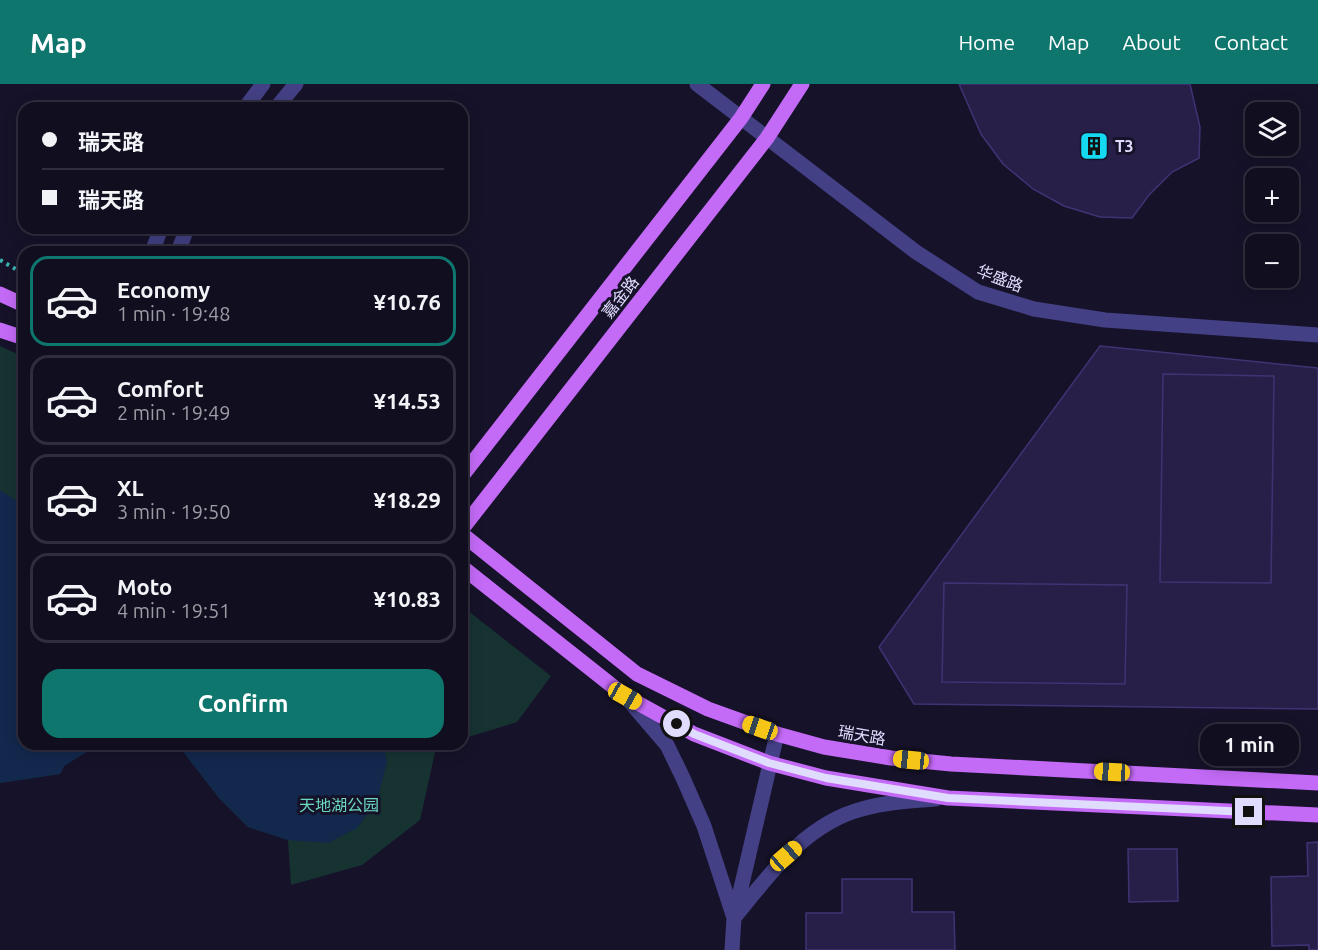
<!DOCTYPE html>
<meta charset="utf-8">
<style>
body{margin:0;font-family:Ubuntu,"Noto Sans SC",sans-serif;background:#191728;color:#f1f3f6;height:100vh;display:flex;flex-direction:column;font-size:22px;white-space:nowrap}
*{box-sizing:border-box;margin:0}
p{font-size:20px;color:#9c9ca4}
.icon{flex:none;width:33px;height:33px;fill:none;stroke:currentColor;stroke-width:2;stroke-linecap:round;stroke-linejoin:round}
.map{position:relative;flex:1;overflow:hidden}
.drawer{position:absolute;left:18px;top:162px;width:450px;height:504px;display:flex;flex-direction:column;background:#100e1f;border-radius:18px;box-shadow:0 3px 15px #0003,0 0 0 2px #302e3d}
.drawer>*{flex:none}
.guide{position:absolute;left:18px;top:18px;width:450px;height:132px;border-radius:18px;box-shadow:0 3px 15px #0003,0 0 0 2px #302e3d;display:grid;align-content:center;height:132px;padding:0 24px;background:#100e1f}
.fabs{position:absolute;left:1245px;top:18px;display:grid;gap:12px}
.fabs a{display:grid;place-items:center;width:54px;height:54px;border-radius:12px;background:#100e1f;box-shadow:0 3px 15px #0003,0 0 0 2px #302e3d;font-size:30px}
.end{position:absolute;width:27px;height:27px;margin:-14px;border:8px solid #e0dcfd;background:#111;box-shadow:0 0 0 3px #111}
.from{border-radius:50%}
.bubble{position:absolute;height:42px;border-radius:18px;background:#100e1f;box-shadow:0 3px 15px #0003,0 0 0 2px #302e3d;font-size:20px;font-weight:700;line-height:42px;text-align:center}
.car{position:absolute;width:18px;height:36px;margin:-18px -9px;border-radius:8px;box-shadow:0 0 4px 2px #0007;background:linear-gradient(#f5c518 24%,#345 0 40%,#f5c518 0 76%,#345 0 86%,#f5c518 0)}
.guide b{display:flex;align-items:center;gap:21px;height:57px;font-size:22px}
.guide b+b{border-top:2px solid #302e3d}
.guide i{width:15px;height:15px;background:#f1f3f6}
ul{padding:10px 0 0;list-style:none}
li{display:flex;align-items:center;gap:18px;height:90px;margin:0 12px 9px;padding:0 12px;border:3px solid #302e3d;border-radius:18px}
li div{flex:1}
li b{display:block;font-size:22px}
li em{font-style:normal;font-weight:700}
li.current{border-color:#0f766e}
li>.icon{width:54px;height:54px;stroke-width:1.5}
.cta{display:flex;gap:12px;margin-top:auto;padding:12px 24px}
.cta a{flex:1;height:69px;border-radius:18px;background:#0f766e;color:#fff;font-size:24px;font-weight:700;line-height:69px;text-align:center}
header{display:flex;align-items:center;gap:36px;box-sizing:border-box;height:84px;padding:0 30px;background:#0f766e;color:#fff}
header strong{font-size:28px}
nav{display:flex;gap:33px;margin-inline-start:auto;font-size:21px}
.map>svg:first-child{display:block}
.green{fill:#163332}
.water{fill:#12284d}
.building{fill:#281f49;stroke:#403374;stroke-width:1.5}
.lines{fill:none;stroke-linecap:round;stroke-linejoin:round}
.path{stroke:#38b5af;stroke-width:4;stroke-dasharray:3 4.5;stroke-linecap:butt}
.minor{stroke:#434085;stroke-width:15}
.major{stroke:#c36af6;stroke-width:15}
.route{stroke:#e0dcfd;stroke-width:8}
.labels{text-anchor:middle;stroke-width:6;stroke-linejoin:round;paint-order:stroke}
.poi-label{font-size:16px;font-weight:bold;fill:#e0dcfd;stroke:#161229;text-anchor:start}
.street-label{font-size:16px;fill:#e0dcfd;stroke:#161229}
.park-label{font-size:16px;fill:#6bdabf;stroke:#161229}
</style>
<header>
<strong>Map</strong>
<nav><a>Home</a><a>Map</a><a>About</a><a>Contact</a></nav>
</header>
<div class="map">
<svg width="1318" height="866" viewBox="0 0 1318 866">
<rect width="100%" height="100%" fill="#161229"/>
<!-- green -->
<path class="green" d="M0,262L24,273V660H99L64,682L60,690L0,699Z
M462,522L551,592L517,638L462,655Z
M173,660H447L436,664L420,736L362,781L291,801L288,756L248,743L219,714L181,665Z"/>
<!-- water -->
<path class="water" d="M0,406L24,422V660H99L64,682L60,690L0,699Z
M173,660H383L387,678L377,717L357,744L328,759L288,756L248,743L219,714L181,665Z"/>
<!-- building -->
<path class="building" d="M959,0H1190L1200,43L1199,74L1172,88L1149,111L1132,134L1100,133L1064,122L1033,105L1003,80L981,50Z
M1100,262L1318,284V625L914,620L879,563Z
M1163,290L1274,292L1271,499L1160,498Z
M944,499L1127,501L1125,600L942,598Z
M1318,758V866H1309V861L1272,862L1271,793L1308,792L1307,759Z
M1128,765H1177L1178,817L1129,818Z
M842,795H912V828H954L955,866H806V829H842Z"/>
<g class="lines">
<!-- path -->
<path class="path" d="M0,176L24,190"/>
<!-- minor -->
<path class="minor" d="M697,0L916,168L978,208L1034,225L1105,236L1318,251
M245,24L263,0
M276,24L296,0
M152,168L161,144
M178,168L187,144
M625,612L667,661L683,694L704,742L734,834C770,790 805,740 862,725C886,718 911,717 936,715
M732,866L734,834L777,650"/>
<!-- major -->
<path class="major" d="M0,210L24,221
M0,246L24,254
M462,392L741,34L763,0
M462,445L767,54L802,0
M462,450L637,590L708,625L777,650L824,663L891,674L951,680L1318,699
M462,483L625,612L694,650L769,679L826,694L948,714L1318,731"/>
</g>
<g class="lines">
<!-- route -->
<path class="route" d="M677,640L694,650L769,679L826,694L948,714L1249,728"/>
</g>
<!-- icons -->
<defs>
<g id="building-square" transform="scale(1.5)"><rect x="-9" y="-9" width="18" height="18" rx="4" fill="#14d9f1" stroke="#161229"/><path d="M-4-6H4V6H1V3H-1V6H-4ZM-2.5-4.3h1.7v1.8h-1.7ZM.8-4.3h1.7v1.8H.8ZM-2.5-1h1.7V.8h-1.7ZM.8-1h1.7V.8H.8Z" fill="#111"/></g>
</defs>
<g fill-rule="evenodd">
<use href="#building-square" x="1094" y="62"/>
</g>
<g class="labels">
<!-- poi labels -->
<g class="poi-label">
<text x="1115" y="68">T3</text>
</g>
<!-- street labels -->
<g class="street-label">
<text transform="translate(1000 194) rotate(21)" y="6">华盛路</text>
<text transform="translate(620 213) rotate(-52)" y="6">嘉金路</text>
<text transform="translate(862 651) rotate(10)" y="6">瑞天路</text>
</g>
<!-- park labels -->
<g class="park-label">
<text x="339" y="727">天地湖公园</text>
</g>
</g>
</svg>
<div class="fabs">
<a><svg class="icon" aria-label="layers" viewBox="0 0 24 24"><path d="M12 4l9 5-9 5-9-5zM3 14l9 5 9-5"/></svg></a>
<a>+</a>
<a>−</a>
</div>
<i class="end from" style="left:677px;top:640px"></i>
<i class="end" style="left:1249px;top:728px"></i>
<div class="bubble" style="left:1200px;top:640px;width:99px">1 min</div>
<i class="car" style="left:625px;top:612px;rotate:119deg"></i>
<i class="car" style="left:760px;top:644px;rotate:289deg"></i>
<i class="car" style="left:911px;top:676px;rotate:276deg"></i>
<i class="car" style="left:1112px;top:688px;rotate:273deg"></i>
<i class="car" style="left:786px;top:772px;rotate:49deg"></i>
<div class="guide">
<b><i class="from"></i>瑞天路</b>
<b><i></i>瑞天路</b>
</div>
<section class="drawer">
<ul>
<li class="current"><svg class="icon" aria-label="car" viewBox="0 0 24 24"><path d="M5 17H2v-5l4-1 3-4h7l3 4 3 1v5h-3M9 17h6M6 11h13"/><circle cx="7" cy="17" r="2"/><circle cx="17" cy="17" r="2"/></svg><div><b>Economy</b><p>1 min · 19:48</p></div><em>¥10.76</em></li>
<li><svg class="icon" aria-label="car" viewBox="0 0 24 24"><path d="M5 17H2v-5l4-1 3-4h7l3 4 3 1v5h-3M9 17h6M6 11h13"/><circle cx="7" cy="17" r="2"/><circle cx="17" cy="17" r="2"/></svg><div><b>Comfort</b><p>2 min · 19:49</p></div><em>¥14.53</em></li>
<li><svg class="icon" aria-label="car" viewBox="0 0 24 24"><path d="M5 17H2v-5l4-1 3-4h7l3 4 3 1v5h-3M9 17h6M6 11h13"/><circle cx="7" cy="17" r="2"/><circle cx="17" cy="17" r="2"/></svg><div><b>XL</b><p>3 min · 19:50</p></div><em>¥18.29</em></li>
<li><svg class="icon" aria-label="car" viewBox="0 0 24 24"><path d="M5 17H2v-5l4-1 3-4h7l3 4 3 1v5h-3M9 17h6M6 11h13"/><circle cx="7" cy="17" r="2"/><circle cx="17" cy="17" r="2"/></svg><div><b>Moto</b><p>4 min · 19:51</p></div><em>¥10.83</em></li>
</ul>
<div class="cta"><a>Confirm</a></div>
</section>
</div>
